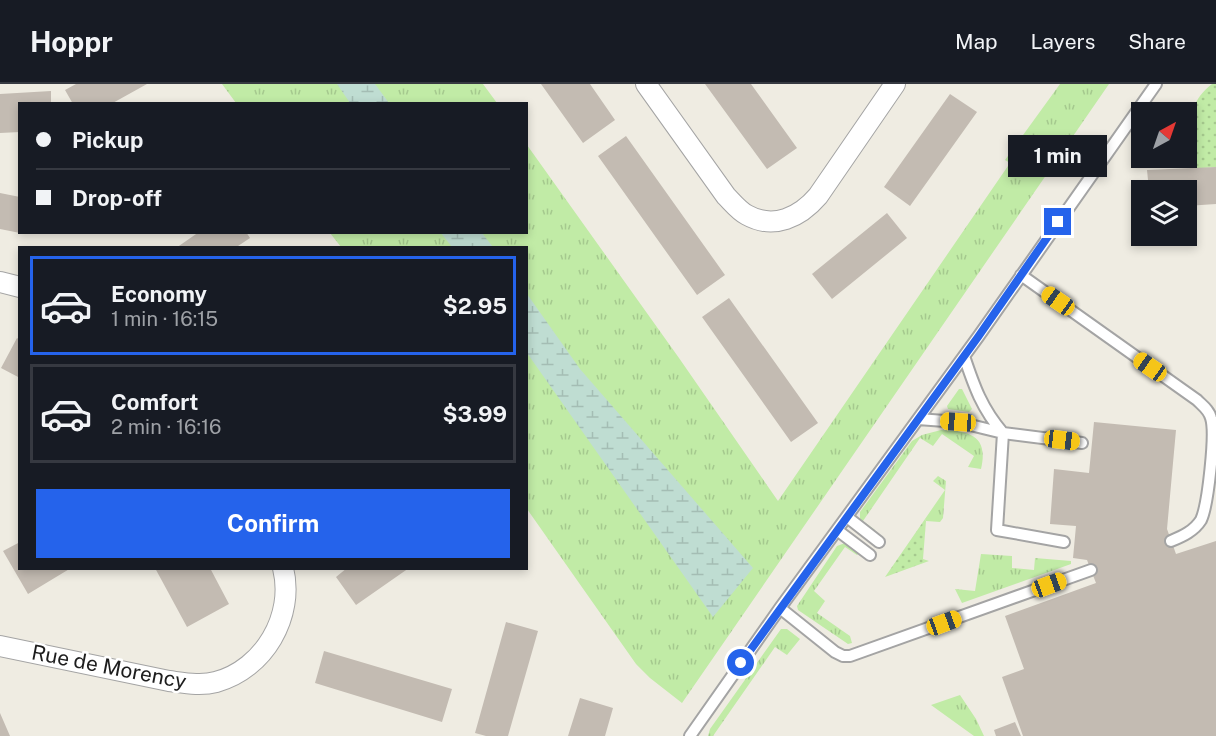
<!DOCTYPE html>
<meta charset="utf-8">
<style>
body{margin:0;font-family:"Public Sans",sans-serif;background:#20242c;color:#f1f3f6;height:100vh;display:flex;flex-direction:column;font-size:22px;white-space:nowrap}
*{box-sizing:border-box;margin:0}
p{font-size:20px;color:#9ea1a6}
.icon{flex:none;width:33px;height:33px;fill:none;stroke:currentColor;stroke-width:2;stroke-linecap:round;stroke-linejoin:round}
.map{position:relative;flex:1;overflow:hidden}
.drawer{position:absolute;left:18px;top:162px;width:510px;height:324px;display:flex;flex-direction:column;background:#171b24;border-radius:0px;box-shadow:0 3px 9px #0003}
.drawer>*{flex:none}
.banner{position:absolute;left:18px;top:18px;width:510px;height:132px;border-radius:0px;box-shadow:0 3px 9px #0003;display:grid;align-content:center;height:132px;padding:0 18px;background:#171b24}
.needle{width:39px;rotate:40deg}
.controls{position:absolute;left:1131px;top:18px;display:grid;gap:12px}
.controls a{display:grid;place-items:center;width:66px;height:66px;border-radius:0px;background:#171b24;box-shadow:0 3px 9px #0003;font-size:30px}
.end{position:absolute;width:27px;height:27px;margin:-14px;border:8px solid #2563eb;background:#fff;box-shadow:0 0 0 3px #fff}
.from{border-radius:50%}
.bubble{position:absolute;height:42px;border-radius:0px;background:#171b24;box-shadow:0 3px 9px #0003;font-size:20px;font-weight:700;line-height:42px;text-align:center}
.car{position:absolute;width:18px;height:36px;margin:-18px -9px;border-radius:8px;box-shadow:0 0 4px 2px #0007;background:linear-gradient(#f5c518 24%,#345 0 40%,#f5c518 0 76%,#345 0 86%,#f5c518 0)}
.banner b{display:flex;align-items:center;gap:21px;height:57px;font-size:22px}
.banner b+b{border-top:2px solid #363941}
.banner i{width:15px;height:15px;background:#f1f3f6}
ul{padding:10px 0 0;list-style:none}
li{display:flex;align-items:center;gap:18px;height:99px;margin:0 12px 9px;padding:0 6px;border:3px solid #363941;border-radius:0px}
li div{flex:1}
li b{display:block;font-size:22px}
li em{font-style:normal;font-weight:700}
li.selected{border-color:#2563eb}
li>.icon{width:54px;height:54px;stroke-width:1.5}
.action{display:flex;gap:12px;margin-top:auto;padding:12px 18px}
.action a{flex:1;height:69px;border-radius:0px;background:#2563eb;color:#fff;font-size:24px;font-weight:700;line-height:69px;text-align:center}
header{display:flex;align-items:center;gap:36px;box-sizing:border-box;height:84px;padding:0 30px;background:#171b24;border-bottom:2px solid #363941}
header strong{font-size:28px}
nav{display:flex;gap:33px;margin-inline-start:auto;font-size:21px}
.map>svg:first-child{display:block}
.grass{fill:url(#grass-tufts)}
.wetland{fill:url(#wetland-marsh)}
.garden{fill:url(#garden-dots)}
.building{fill:#c3bbb2}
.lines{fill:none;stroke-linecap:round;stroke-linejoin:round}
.lane-casing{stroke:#a4a4a4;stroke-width:14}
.street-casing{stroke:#a4a4a4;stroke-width:22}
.lane{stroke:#fff;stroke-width:10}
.street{stroke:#fff;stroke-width:20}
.route{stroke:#2563eb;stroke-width:8}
.labels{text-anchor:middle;stroke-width:5;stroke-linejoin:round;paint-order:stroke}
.street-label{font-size:21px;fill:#1d1d1d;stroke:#fff}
</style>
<header>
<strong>Hoppr</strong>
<nav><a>Map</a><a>Layers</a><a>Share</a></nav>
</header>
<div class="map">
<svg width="1216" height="652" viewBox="0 0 1216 652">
<defs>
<pattern id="grass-tufts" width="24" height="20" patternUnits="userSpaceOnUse" patternTransform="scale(1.5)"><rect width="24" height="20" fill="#c1eba6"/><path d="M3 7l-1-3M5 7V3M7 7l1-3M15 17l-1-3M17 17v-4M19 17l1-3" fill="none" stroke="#a5c98e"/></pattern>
<pattern id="wetland-marsh" width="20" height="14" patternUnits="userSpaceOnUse" patternTransform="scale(1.5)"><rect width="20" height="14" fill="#bfddd2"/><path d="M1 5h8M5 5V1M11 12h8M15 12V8" fill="none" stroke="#a4bdb4"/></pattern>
<pattern id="garden-dots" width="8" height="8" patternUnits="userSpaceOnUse" patternTransform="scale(1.5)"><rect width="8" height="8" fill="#c1eba6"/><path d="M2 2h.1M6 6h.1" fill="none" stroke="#a5c98e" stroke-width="1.8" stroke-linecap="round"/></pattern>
</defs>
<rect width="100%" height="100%" fill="#efece2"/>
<!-- grass -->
<path class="grass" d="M222,0H483L497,19H236Z
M1060,0H1109L682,619L650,594L636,580L527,425L526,164L341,163L330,149L526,148L527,61L679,274L778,417L1010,79L1005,76Z
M959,305H962L972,325L969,328L948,325L947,322Z
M941,346C969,347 989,351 981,385L968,383L974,372L942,350L933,362L920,354L863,437L875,446L874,448L860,438V428L912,357L922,351Z
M938,392L946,397L943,434L940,438L926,437L925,435L945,406L933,397Z
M845,459L858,470L857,471L845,463L814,507L825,517L817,529L850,552L852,559L848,560L798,526L797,522L837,462Z
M981,470L1012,472V484L1034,486L1035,474L1071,477V480L962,519L955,505L975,507Z
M781,545H787L800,555L787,571L775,563L713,652H708L710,645Z
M960,611L976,635L984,652H974L931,621Z"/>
<!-- wetland -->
<path class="wetland" d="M337,0H375L389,19H350Z
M441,149H482L493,163H452Z
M527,210L580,285L753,484L713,533L527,269Z"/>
<!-- garden -->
<path class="garden" d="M1212,0H1216V83L1190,85C1188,53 1184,21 1212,0Z
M925,435L926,437L923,475L929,477L885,493Z"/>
<!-- building -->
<path class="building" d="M76,0H147L111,20H73L65,6Z
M541,0H590L615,36L583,59Z
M705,0H751L797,64L767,85Z
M51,7V20H20V48L0,49V10Z
M950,10L977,28L910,122L884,103Z
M626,52L725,191L697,211L598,72Z
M1216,83V120L1186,122V106H1149L1147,86Z
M0,109L20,113V149L0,145Z
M887,129L907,154L832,215L812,190Z
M199,148H246L250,154L235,164H176Z
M729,214L818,339L791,358L702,233Z
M17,254L20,256V294L1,284Z
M1094,338L1176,346L1167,445L1176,470L1216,457V652H1023L1002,593L1024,585L1005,532L1096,499L1087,476L1073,474L1076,442L1050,440L1054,385L1089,389Z
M20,458V484H71L28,510L3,467Z
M155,484H210L229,520L187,543Z
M347,484H409L356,521L336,493Z
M506,538L538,547L508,652H486L475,649Z
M324,567L452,605L442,638L315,599Z
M580,614L613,624L605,652H568Z
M0,629L10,652H0Z
M1015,638L1021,652H996L994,646Z"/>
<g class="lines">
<!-- lane casing -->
<g class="lane-casing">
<path id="lane" d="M1021,191L1197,316C1203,322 1209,326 1211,334C1216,349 1208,421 1201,436C1194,447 1183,452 1171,457
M964,272C974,302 982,325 1003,349L1082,359
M918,335L958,338L1003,349L997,446L1064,458
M847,433L879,458
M837,446L870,471
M780,524L835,568L843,572H850L1091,486
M690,652L780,524L978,253L1156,0"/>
</g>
<!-- street casing -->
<g class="street-casing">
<path id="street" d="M646,0L726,112C732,118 739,127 747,131C774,146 800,133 818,112L895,0
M0,198L20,203
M0,562L169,597C185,599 201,602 216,598C264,585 295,532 283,484"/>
</g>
<!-- lane -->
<use href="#lane" class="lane"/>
<!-- street -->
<use href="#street" class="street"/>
</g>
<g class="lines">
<!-- route -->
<path class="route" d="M741,579L978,253L1058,138"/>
</g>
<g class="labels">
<!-- street labels -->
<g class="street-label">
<text transform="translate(109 583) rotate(11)" y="7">Rue de Morency</text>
</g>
</g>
</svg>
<div class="controls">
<a><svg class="needle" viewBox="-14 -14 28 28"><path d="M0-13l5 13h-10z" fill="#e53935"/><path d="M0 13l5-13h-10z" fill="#9ea1a6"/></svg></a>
<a><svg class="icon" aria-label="layers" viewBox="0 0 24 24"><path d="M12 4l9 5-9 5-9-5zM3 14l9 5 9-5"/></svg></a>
</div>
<i class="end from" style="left:741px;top:579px"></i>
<i class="end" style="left:1058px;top:138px"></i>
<div class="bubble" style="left:1008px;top:51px;width:99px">1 min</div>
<i class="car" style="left:1058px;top:217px;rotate:305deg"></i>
<i class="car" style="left:1150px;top:283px;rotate:305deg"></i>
<i class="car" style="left:958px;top:338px;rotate:274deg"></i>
<i class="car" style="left:1062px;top:356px;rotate:97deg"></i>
<i class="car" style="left:1049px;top:501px;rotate:70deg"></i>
<i class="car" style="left:944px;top:539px;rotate:70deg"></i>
<div class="banner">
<b><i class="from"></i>Pickup</b>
<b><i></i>Drop-off</b>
</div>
<section class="drawer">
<ul>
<li class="selected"><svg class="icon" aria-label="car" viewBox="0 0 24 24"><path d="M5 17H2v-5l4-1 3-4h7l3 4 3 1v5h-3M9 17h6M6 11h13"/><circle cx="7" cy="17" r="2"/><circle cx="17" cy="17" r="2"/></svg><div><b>Economy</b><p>1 min · 16:15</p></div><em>$2.95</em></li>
<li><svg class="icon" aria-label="car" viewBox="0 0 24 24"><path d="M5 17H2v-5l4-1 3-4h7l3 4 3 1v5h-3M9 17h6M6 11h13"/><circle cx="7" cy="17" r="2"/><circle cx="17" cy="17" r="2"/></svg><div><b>Comfort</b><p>2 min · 16:16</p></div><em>$3.99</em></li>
</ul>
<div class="action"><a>Confirm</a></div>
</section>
</div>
